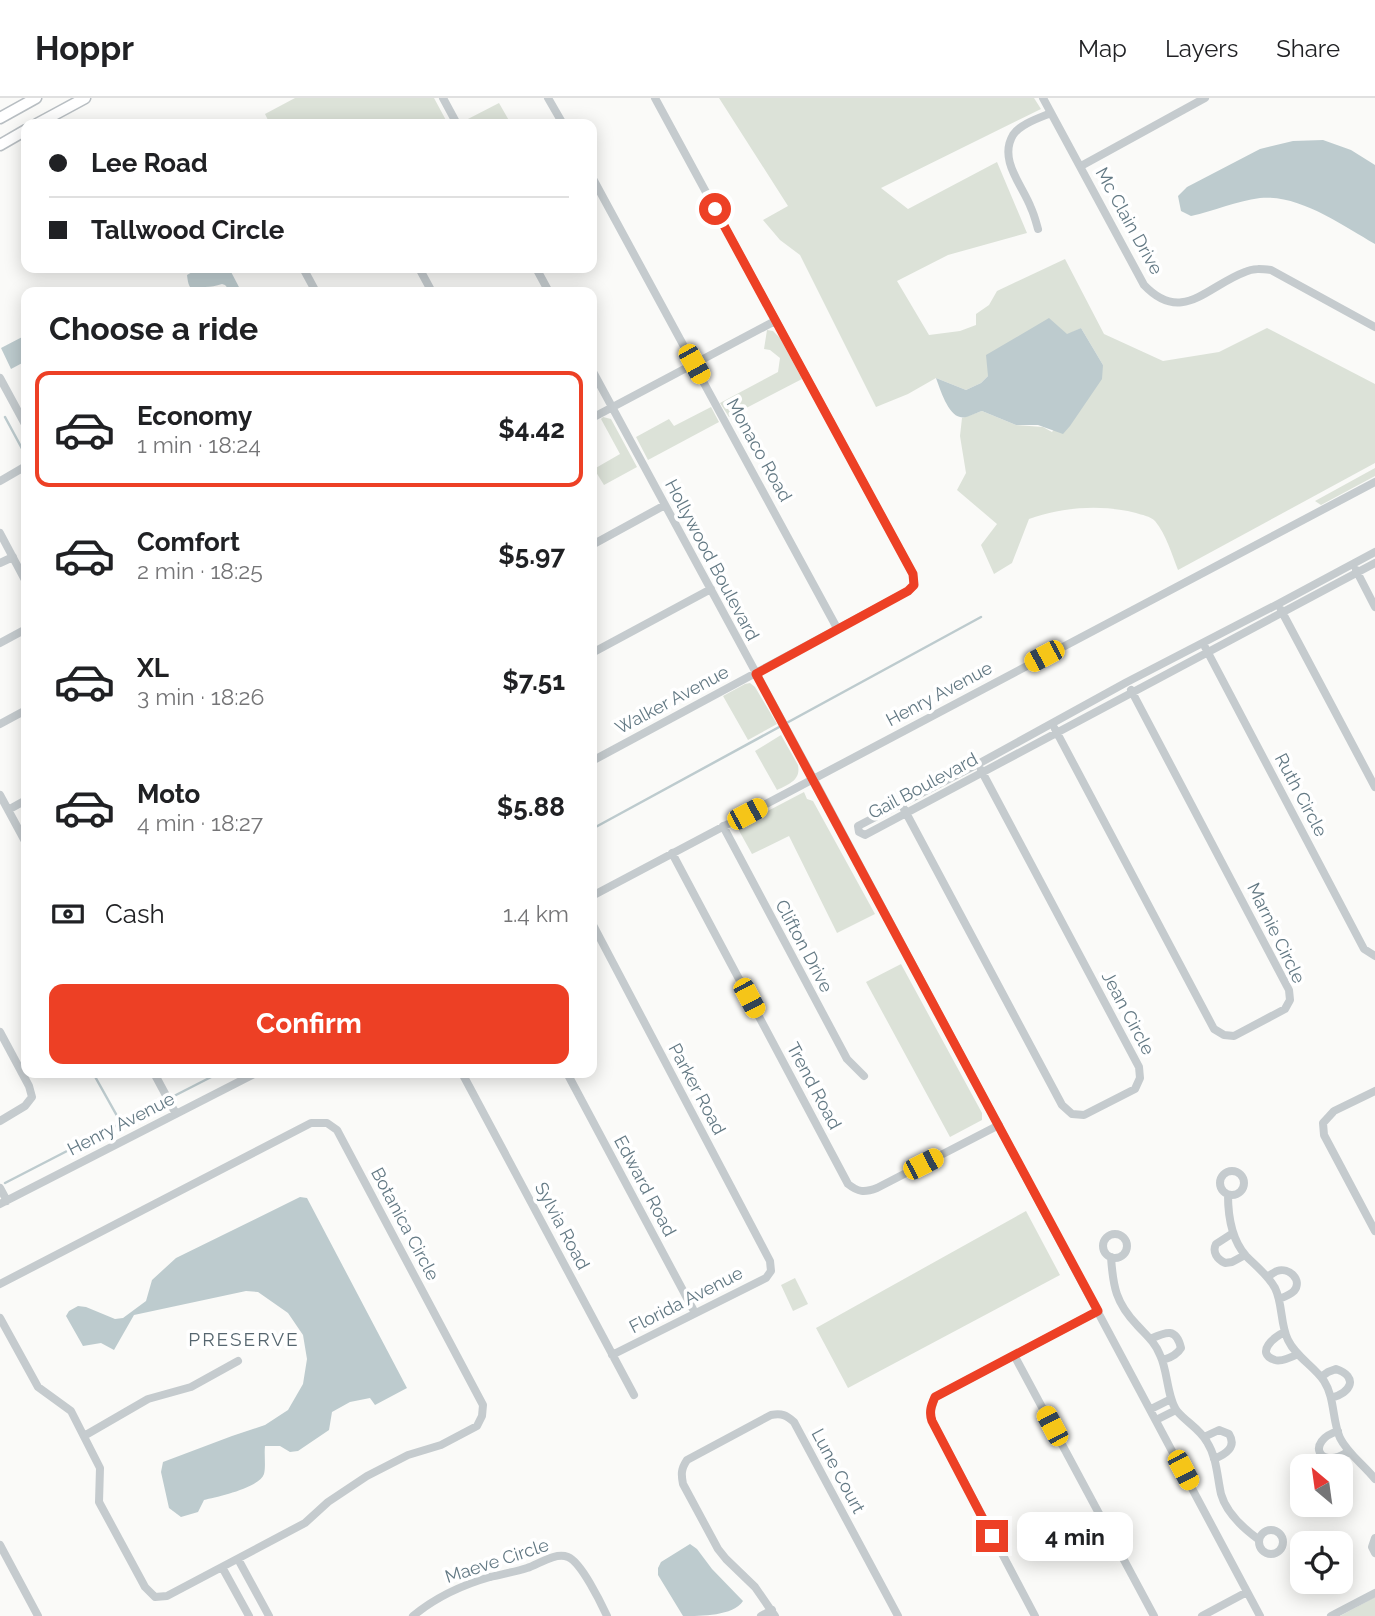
<!DOCTYPE html>
<meta charset="utf-8">
<style>
body{margin:0;font-family:Raleway,sans-serif;background:#f2f2f2;color:#202124;height:100vh;display:flex;flex-direction:column;font-size:26px;white-space:nowrap}
*{box-sizing:border-box;margin:0}
p{font-size:23px;color:#757577}
.icon{flex:none;width:38px;height:38px;fill:none;stroke:currentColor;stroke-width:2;stroke-linecap:round;stroke-linejoin:round}
.map{position:relative;flex:1;overflow:hidden}
.side{position:absolute;left:21px;top:189px;width:576px;height:791px;display:flex;flex-direction:column;background:#fff;border-radius:14px;box-shadow:0 4px 18px #0003}
.side>*{flex:none}
.top-card{position:absolute;left:21px;top:21px;width:576px;height:154px;border-radius:14px;box-shadow:0 4px 18px #0003;display:grid;align-content:center;height:154px;padding:0 28px;background:#fff}
.needle{width:46px;rotate:331deg}
.tools{position:absolute;left:1290px;top:1356px;display:grid;gap:14px}
.tools a{display:grid;place-items:center;width:63px;height:63px;border-radius:14px;background:#fff;box-shadow:0 4px 18px #0003;font-size:35px}
.end{position:absolute;width:32px;height:32px;margin:-16px;border:9px solid #ed4025;background:#fff;box-shadow:0 0 0 4px #fff}
.from{border-radius:50%}
.bubble{position:absolute;height:49px;border-radius:14px;background:#fff;box-shadow:0 4px 18px #0003;font-size:23px;font-weight:700;line-height:49px;text-align:center}
.car{position:absolute;width:21px;height:42px;margin:-21px -10px;border-radius:9px;box-shadow:0 0 5px 2px #0007;background:linear-gradient(#f5c518 24%,#345 0 40%,#f5c518 0 76%,#345 0 86%,#f5c518 0)}
.top-card b{display:flex;align-items:center;gap:24px;height:66px;font-size:26px}
.top-card b+b{border-top:2px solid #e0e0e0}
.top-card i{width:18px;height:18px;background:#202124}
ul{padding:0;list-style:none}
li{display:flex;align-items:center;gap:21px;height:116px;margin:0 14px 10px;padding:0 14px;border:4px solid transparent;border-radius:14px}
li div{flex:1}
li b{display:block;font-size:26px}
li em{font-style:normal;font-weight:700}
li.selected{border-color:#ed4025}
li>.icon{width:63px;height:63px;stroke-width:1.5}
h2{padding:0 28px;font-size:32px;line-height:84px}
.pay{display:flex;align-items:center;gap:18px;height:77px;padding:0 28px;font-size:26px}
.pay p{margin-inline-start:auto}
.primary-button{display:flex;gap:14px;margin-top:auto;padding:14px 28px}
.primary-button a{flex:1;height:80px;border-radius:14px;background:#ed4025;color:#fff;font-size:28px;font-weight:700;line-height:80px;text-align:center}
header{display:flex;align-items:center;gap:42px;box-sizing:border-box;height:98px;padding:0 35px;background:#fff;border-bottom:2px solid #e0e0e0}
header strong{font-size:33px}
nav{display:flex;gap:38px;margin-inline-start:auto;font-size:24px}
.map>svg:first-child{display:block}
.green{fill:#dce2d8}
.water{fill:#bdcbce}
.lines{fill:none;stroke-linecap:round;stroke-linejoin:round}
.stream{stroke:#bdcbce;stroke-width:2.5}
.major-casing{stroke:#b8bec2;stroke-width:13}
.minor{stroke:#c5cbce;stroke-width:8}
.major{stroke:#fff;stroke-width:10}
.route{stroke:#ed4025;stroke-width:9}
.labels{text-anchor:middle;stroke-width:7;stroke-linejoin:round;paint-order:stroke}
.street-label{font-size:18px;fill:#637984;stroke:#fff}
.neighbourhood-label{font-size:19px;letter-spacing:2px;fill:#56666f;stroke:#fff}
</style>
<header>
<strong>Hoppr</strong>
<nav><a>Map</a><a>Layers</a><a>Share</a></nav>
</header>
<div class="map">
<svg width="1375" height="1518" viewBox="0 0 1375 1518">
<rect width="100%" height="100%" fill="#fafaf8"/>
<!-- green -->
<path class="green" d="M295,0H434L448,26H270L265,16Z
M719,0H1034L1041,11L881,90L908,111L997,64L1027,135L948,157L897,183L929,237L960,233L976,227V216L989,207L997,193L1065,161L1104,236L1163,263L1219,254L1267,230L1375,286V365L1178,472C1172,457 1166,436 1155,423C1150,418 1142,417 1136,415C1101,406 1063,409 1029,421L1012,465L994,476L981,447L997,426L957,392L966,375L960,338L962,320L982,313L1016,327L1043,329L1052,334L1103,267L1081,230L988,278L981,285L966,292L936,280L908,296L876,309L800,157L780,142L763,122L788,108Z
M499,5L511,26H469L466,22Z
M767,232L773,233L780,240L802,281L729,319L720,305L778,274L780,260L770,252L764,251Z
M711,309L719,324L648,362L636,339L669,321L674,328Z
M603,319L611,321L637,369L604,387L594,371L620,356L601,321Z
M1375,370V378L1321,407L1315,403Z
M750,585L755,589L777,626L748,642L723,598L745,586Z
M781,637L798,667C801,682 789,686 777,692L755,653Z
M804,694L807,701L813,703L875,816L837,835L789,738L752,756L737,729Z
M901,866L982,1015V1022L950,1039L866,884Z
M1026,1113L1060,1177L848,1290L816,1230Z
M795,1180L808,1206L793,1213L781,1187Z
M1375,1499V1518H1340Z"/>
<!-- water -->
<path class="water" d="M1323,42L1351,52L1375,67V146C1342,127 1299,96 1260,100C1236,103 1214,113 1191,118L1181,113L1178,98L1187,89L1260,51L1293,43Z
M199,170H229L240,191L235,194H231L225,187L222,186C216,188 211,189 205,189C191,191 189,194 187,177Z
M1049,220L1067,236L1081,230L1103,267L1102,281L1070,328L1063,336L1038,327H1016L982,313C975,315 966,321 960,319C948,317 940,291 936,280L966,292L981,285L988,278L986,257Z
M26,237V263L11,271L1,250Z
M300,1099L307,1100L407,1290L375,1307L370,1300L350,1304L332,1314L329,1332L298,1353L290,1354L280,1348H265C264,1357 266,1368 264,1376C259,1390 218,1399 204,1402L198,1414L181,1419L169,1410L161,1374L163,1364L232,1338L265,1327L288,1312L303,1286L307,1261L303,1237L288,1215L258,1194L246,1193L134,1217L114,1252L101,1245L83,1248L66,1218L69,1213L78,1208L86,1209L115,1221L123,1220L146,1203L152,1182L176,1160Z
M690,1446L697,1451L712,1471L743,1503C733,1518 702,1518 683,1518L658,1477V1470L661,1464Z"/>
<g class="lines">
<!-- stream -->
<path class="stream" d="M5,319L26,358
M592,384L594,383
M592,731L981,519
M93,975L121,1025
M174,998L219,975
M5,1085L162,1004"/>
<!-- major casing -->
<g class="major-casing">
<path id="major" d="M0,20L36,0
M37,26L85,0
M0,47L26,32"/>
</g>
<!-- minor -->
<path class="minor" d="M443,0L457,26
M548,0L563,26
M1043,0L1144,187C1182,227 1207,188 1245,174C1253,170 1262,171 1271,172L1375,229
M1081,68L1205,0
M592,79L837,530
M1038,131C1036,124 1034,116 1031,110C1023,88 998,62 1013,37C1020,26 1039,20 1051,15
M303,170L316,194
M419,170L432,194
M536,170L549,194
M592,272L813,680L1260,1518
M0,280L26,328
M592,320L775,223
M0,383L26,368
M0,435L26,484
M592,447L665,407
M1375,454L1278,506L1127,584L978,666L858,728L859,734L865,737L1375,465
M0,465L13,459
M1356,472L1375,509
M1281,512L1375,689
M0,545L26,531
M1205,549L1364,851L1375,858
M592,555L711,491
M0,626L26,612
M1055,631L1214,931L1224,937L1234,938L1285,911L1290,902L1289,892L1131,592
M592,663L908,493L914,487L913,476L655,0
M0,697L26,745
M904,711L1062,1007L1072,1016L1084,1017L1135,991L1140,980L1139,969L981,672
M8,712L26,702
M723,728L847,961L864,978
M672,755L848,1086C858,1094 864,1095 877,1090L999,1027
M592,798L1375,384
M592,825L770,1163L771,1173L766,1180L612,1257
M0,934L29,988L32,999L25,1008L0,1023
M154,975L176,1016
M462,975L634,1297
M567,975L695,1215
M1375,993L1334,1013L1323,1025L1324,1037L1375,1133
M1220 1085a12 12 0 1 1 24 0a12 12 0 1 1-24 0Z
M0,1090L7,1103
M1228,1097C1228,1117 1232,1142 1246,1158C1256,1168 1268,1177 1275,1190C1283,1206 1280,1226 1288,1242C1296,1259 1314,1268 1324,1283C1335,1300 1332,1322 1340,1340C1348,1356 1364,1367 1375,1381
M0,1106L256,975
M1233,1135L1216,1146C1212,1154 1217,1161 1225,1165L1232,1164L1245,1157
M1103 1148a12 12 0 1 1 24 0a12 12 0 1 1-24 0Z
M1111,1159C1113,1189 1116,1205 1137,1227C1146,1237 1155,1244 1160,1257C1168,1273 1167,1300 1177,1313C1186,1324 1200,1331 1207,1344C1217,1360 1217,1378 1221,1396C1226,1414 1243,1430 1258,1441
M1267,1179C1269,1178 1276,1173 1277,1173C1289,1169 1303,1182 1294,1193C1290,1197 1284,1199 1279,1201
M0,1186L311,1025H327L337,1032L483,1307L482,1318L477,1328L441,1347L408,1357L367,1378L328,1404L305,1425L167,1498L155,1499L145,1489L99,1404L100,1370L71,1313L38,1289L0,1220
M1285,1234C1275,1238 1254,1255 1275,1262C1282,1264 1292,1259 1298,1256
M1150,1241C1166,1234 1176,1229 1181,1250C1177,1257 1170,1260 1163,1262
M1014,1257L1154,1518
M1321,1279L1328,1274L1336,1271C1359,1279 1351,1295 1331,1300
M1151,1311L1171,1301
M1156,1322L1176,1312
M1338,1333C1305,1343 1319,1374 1349,1353
M84,1338L148,1301L191,1289L238,1263
M1204,1339L1219,1332L1229,1336C1237,1349 1226,1356 1214,1361
M1259 1444a12 12 0 1 1 24 0a12 12 0 1 1-24 0Z
M1375,1440L1372,1449L1375,1455
M0,1447L38,1518
M238,1461L269,1518
M222,1469L249,1518
M413,1518C436,1499 462,1487 490,1479C502,1476 515,1474 527,1470C539,1466 555,1454 568,1459C581,1464 601,1505 607,1518
M761,1518L772,1512
M775,1518L755,1489L726,1461L718,1451L683,1386C681,1376 681,1371 687,1362L771,1317C782,1315 786,1317 794,1324L898,1518
M1035,1518L932,1323L930,1315L935,1299L1098,1213
M1202,1518L1247,1494
M1331,1518L1375,1495"/>
<!-- major -->
<use href="#major" class="major"/>
</g>
<g class="lines">
<!-- route -->
<path class="route" d="M715,111L913,476L914,487L908,493L756,576L1098,1213L935,1299C931,1308 929,1314 932,1323L992,1438"/>
</g>
<g class="labels">
<!-- street labels -->
<g class="street-label">
<text transform="translate(1129 123) rotate(61)" y="6">Mc Clain Drive</text>
<text transform="translate(759 352) rotate(61)" y="6">Monaco Road</text>
<text transform="translate(712 462) rotate(62)" y="6">Hollywood Boulevard</text>
<text transform="translate(939 596) rotate(-28)" y="6">Henry Avenue</text>
<text transform="translate(672 602) rotate(-28)" y="6">Walker Avenue</text>
<text transform="translate(923 688) rotate(-28)" y="6">Gail Boulevard</text>
<text transform="translate(1301 697) rotate(62)" y="6">Ruth Circle</text>
<text transform="translate(1276 835) rotate(64)" y="6">Marnie Circle</text>
<text transform="translate(804 848) rotate(62)" y="6">Clifton Drive</text>
<text transform="translate(1128 915) rotate(62)" y="6">Jean Circle</text>
<text transform="translate(814 988) rotate(62)" y="6">Trend Road</text>
<text transform="translate(697 991) rotate(62)" y="6">Parker Road</text>
<text transform="translate(121 1026) rotate(-27)" y="6">Henry Avenue</text>
<text transform="translate(645 1088) rotate(62)" y="6">Edward Road</text>
<text transform="translate(405 1126) rotate(62)" y="6">Botanica Circle</text>
<text transform="translate(562 1128) rotate(62)" y="6">Sylvia Road</text>
<text transform="translate(686 1202) rotate(-27)" y="6">Florida Avenue</text>
<text transform="translate(838 1373) rotate(62)" y="6">Lune Court</text>
<text transform="translate(497 1463) rotate(-18)" y="6">Maeve Circle</text>
</g>
<!-- neighbourhood labels -->
<g class="neighbourhood-label">
<text x="244" y="1248">PRESERVE</text>
</g>
</g>
</svg>
<div class="tools">
<a><svg class="needle" viewBox="-14 -14 28 28"><path d="M0-13l5 13h-10z" fill="#e53935"/><path d="M0 13l5-13h-10z" fill="#757577"/></svg></a>
<a><svg class="icon" aria-label="locate" viewBox="0 0 24 24"><circle cx="12" cy="12" r="6"/><path d="M12 2v4M12 18v4M2 12h4M18 12h4"/></svg></a>
</div>
<i class="end from" style="left:715px;top:111px"></i>
<i class="end" style="left:992px;top:1438px"></i>
<div class="bubble" style="left:1017px;top:1414px;width:116px">4 min</div>
<i class="car" style="left:694px;top:266px;rotate:151deg"></i>
<i class="car" style="left:1044px;top:558px;rotate:242deg"></i>
<i class="car" style="left:747px;top:716px;rotate:62deg"></i>
<i class="car" style="left:749px;top:900px;rotate:152deg"></i>
<i class="car" style="left:923px;top:1066px;rotate:63deg"></i>
<i class="car" style="left:1052px;top:1328px;rotate:332deg"></i>
<i class="car" style="left:1183px;top:1372px;rotate:152deg"></i>
<div class="top-card">
<b><i class="from"></i>Lee Road</b>
<b><i></i>Tallwood Circle</b>
</div>
<section class="side">
<h2>Choose a ride</h2>
<ul>
<li class="selected"><svg class="icon" aria-label="car" viewBox="0 0 24 24"><path d="M5 17H2v-5l4-1 3-4h7l3 4 3 1v5h-3M9 17h6M6 11h13"/><circle cx="7" cy="17" r="2"/><circle cx="17" cy="17" r="2"/></svg><div><b>Economy</b><p>1 min · 18:24</p></div><em>$4.42</em></li>
<li><svg class="icon" aria-label="car" viewBox="0 0 24 24"><path d="M5 17H2v-5l4-1 3-4h7l3 4 3 1v5h-3M9 17h6M6 11h13"/><circle cx="7" cy="17" r="2"/><circle cx="17" cy="17" r="2"/></svg><div><b>Comfort</b><p>2 min · 18:25</p></div><em>$5.97</em></li>
<li><svg class="icon" aria-label="car" viewBox="0 0 24 24"><path d="M5 17H2v-5l4-1 3-4h7l3 4 3 1v5h-3M9 17h6M6 11h13"/><circle cx="7" cy="17" r="2"/><circle cx="17" cy="17" r="2"/></svg><div><b>XL</b><p>3 min · 18:26</p></div><em>$7.51</em></li>
<li><svg class="icon" aria-label="car" viewBox="0 0 24 24"><path d="M5 17H2v-5l4-1 3-4h7l3 4 3 1v5h-3M9 17h6M6 11h13"/><circle cx="7" cy="17" r="2"/><circle cx="17" cy="17" r="2"/></svg><div><b>Moto</b><p>4 min · 18:27</p></div><em>$5.88</em></li>
</ul>
<div class="pay"><svg class="icon" aria-label="cash" viewBox="0 0 24 24"><path d="M3 7h18v10H3z"/><circle cx="12" cy="12" r="2"/></svg>Cash<p>1.4 km</p></div>
<div class="primary-button"><a>Confirm</a></div>
</section>
</div>
